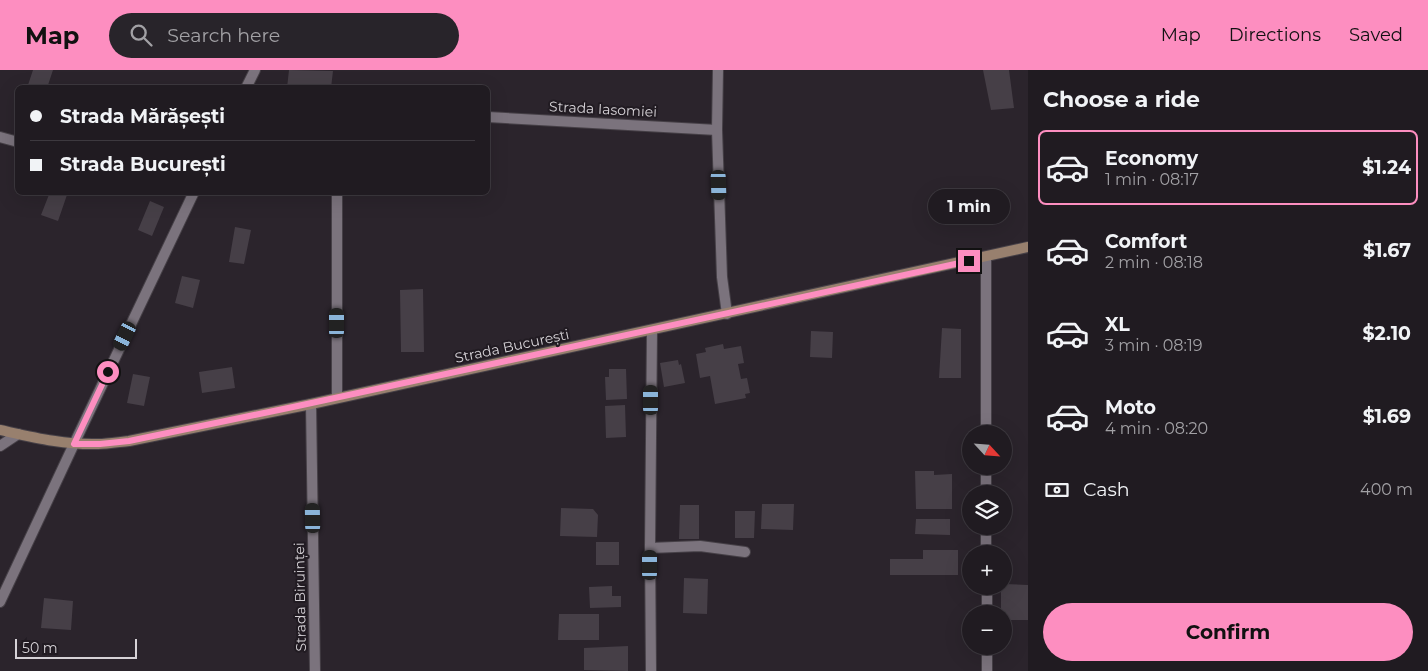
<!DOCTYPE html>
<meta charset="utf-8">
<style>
body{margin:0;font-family:Montserrat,sans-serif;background:#28242a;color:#f1f3f6;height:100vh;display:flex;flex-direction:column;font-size:19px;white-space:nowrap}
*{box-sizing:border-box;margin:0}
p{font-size:16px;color:#a2a1a5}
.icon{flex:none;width:28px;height:28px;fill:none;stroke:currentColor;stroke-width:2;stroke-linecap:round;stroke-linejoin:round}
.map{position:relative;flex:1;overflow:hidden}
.drawer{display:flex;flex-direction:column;background:#201b21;width:400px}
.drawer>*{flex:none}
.top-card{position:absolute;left:15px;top:15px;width:475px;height:110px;border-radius:8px;box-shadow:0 5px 20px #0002,0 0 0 1px #3d393f;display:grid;align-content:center;height:110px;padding:0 15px;background:#201b21}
.needle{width:32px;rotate:116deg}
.fabs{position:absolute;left:962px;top:355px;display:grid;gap:10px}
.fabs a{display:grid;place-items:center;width:50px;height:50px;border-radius:50%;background:#201b21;box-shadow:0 5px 20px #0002,0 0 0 1px #3d393f;font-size:25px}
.scale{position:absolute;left:15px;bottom:12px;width:122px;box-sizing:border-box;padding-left:5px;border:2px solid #d6d2d7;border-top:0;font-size:14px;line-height:18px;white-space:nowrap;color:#d6d2d7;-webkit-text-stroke:4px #211b22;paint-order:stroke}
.end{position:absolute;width:22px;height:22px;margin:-11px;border:6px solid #fd8ec0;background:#111;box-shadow:0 0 0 2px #111}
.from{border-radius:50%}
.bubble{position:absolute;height:35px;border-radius:18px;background:#201b21;box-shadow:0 5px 20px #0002,0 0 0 1px #3d393f;font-size:16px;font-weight:700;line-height:35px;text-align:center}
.car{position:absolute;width:15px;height:30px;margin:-15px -8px;border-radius:6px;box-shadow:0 0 4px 1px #0007;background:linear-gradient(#222 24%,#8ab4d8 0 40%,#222 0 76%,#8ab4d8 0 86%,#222 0)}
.top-card b{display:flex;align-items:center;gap:18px;height:48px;font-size:19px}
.top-card b+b{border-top:1px solid #3d393f}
.top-card i{width:12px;height:12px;background:#f1f3f6}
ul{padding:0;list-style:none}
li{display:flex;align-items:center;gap:15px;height:75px;margin:0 10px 8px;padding:0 5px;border:2px solid transparent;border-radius:8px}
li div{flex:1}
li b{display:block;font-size:19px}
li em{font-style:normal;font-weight:700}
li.on{border-color:#fd8ec0}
li>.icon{width:45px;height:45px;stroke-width:1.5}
h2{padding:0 15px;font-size:22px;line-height:60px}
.pay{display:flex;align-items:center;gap:12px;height:55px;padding:0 15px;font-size:19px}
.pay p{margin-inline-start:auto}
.action{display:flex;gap:10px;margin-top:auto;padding:10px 15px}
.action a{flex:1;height:58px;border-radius:30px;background:#fd8ec0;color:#111;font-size:20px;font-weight:700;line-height:58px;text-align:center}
header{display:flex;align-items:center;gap:30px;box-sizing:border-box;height:70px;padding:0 25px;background:#fd8ec0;color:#111}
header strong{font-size:24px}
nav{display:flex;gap:28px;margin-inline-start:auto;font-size:18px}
.search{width:350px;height:45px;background:#28242a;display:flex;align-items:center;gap:12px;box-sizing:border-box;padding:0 18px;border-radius:28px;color:#a2a1a5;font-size:19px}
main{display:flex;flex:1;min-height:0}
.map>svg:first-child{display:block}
.building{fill:#463f47}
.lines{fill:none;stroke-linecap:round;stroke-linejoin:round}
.minor-casing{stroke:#464047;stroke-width:12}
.secondary-casing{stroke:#464047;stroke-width:12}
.minor{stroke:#7b737d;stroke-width:10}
.secondary{stroke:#98806e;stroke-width:10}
.route{stroke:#fd8ec0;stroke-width:6}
.labels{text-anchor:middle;stroke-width:4;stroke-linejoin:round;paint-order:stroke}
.street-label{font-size:14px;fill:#d6d2d7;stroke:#211b22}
</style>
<header>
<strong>Map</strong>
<div class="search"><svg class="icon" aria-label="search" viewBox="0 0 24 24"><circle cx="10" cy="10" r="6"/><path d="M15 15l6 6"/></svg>Search here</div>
<nav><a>Map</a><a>Directions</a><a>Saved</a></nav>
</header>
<main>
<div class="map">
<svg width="1028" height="601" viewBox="0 0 1028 601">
<rect width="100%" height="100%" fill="#2b242c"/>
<!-- building -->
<path class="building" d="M33,0H53L47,18H37L28,15Z
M289,0L333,1L331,18H287Z
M983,0H1009L1014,38L991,40Z
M50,122H68L58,151L41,145Z
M150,131L164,137L152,166L138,160Z
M235,157L251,160L244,194L229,192Z
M182,206L200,210L193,238L175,233Z
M423,219L424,282H401L400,220Z
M942,258L961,259V308H939Z
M811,261L833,262L832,288L810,287Z
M723,274L724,279L741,276L744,293L738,294L741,309L747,308L750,323L745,324L746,328L715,334L710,306L700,308L696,284L706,282L705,278Z
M678,290L679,295L681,294L685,313L664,317L660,293Z
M232,297L235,318L202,323L199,302Z
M609,299H626L627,329L606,330L605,307H609Z
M133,304L150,307L144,336L127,333Z
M625,335L626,367L606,368L605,336Z
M915,401H934V405L952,404V439H916Z
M762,434H794L793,460L761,459Z
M680,435H699V469H679Z
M561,438L593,439L598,445L597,467L560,466Z
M735,441H755L754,468H735Z
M916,449H950V465L915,464Z
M596,472H619V495H596Z
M923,480H958V505H890V489H923Z
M684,508L708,509L707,544L683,543Z
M1004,514L1028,515V550H1004V544H1001V516H1004Z
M612,516V526H621V537L590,538L589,517Z
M44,528L73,531L71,560L41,558Z
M559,544H599V570H558Z
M628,576V601L584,600V578Z"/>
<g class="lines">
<!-- minor casing -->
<g class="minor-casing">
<path id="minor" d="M718,0L717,60L722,207L727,244
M246,18L255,0
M488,47L717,60
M0,67L18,72
M337,122V327
M986,187V364
M311,334L315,601
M0,376L18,364
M986,396V424
M986,456V484
M650,478L700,476L745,482
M987,516V544
M0,532L74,374L194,122
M987,576V601
M651,601L650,478L652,260"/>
</g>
<!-- secondary casing -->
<g class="secondary-casing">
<path id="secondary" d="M0,360C32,367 64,375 98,374C108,374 119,372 129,371L311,334L1028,177"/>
</g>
<!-- minor -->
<use href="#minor" class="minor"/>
<!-- secondary -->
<use href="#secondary" class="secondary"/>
</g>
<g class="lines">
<!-- route -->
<path class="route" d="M108,302L74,374H100L129,371L293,337L969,191"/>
</g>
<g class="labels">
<!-- street labels -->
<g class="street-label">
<text transform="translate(603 39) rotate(3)" y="5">Strada Iasomiei</text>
<text transform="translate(512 276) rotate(-12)" y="5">Strada București</text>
<text transform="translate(300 527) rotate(-91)" y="5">Strada Biruinței</text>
</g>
</g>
</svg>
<div class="fabs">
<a><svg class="needle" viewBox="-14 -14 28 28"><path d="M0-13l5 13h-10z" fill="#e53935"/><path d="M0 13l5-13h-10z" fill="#a2a1a5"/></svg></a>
<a><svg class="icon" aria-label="layers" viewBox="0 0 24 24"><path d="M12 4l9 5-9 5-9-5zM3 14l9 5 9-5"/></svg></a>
<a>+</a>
<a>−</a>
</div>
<div class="scale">50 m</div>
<i class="end from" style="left:108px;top:302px"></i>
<i class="end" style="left:969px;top:191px"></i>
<div class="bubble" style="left:928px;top:119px;width:82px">1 min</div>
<i class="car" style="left:719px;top:115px;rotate:178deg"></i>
<i class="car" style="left:337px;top:253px;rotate:0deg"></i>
<i class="car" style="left:125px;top:266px;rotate:206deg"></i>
<i class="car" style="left:651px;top:330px;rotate:0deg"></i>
<i class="car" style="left:313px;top:448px;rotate:359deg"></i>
<i class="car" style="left:650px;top:495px;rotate:0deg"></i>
<div class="top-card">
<b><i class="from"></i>Strada Mărășești</b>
<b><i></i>Strada București</b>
</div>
</div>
<section class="drawer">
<h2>Choose a ride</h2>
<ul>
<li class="on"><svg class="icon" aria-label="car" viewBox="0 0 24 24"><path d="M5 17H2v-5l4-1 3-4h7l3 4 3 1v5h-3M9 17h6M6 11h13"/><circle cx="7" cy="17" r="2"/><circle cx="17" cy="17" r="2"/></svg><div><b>Economy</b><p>1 min · 08:17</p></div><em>$1.24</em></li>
<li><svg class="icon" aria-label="car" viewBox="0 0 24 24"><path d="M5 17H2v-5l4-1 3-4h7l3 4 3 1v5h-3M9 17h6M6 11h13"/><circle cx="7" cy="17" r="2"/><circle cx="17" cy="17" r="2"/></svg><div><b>Comfort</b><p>2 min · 08:18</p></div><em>$1.67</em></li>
<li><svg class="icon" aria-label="car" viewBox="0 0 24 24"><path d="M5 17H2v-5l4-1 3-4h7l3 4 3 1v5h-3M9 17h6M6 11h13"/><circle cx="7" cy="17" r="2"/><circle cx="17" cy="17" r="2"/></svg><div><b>XL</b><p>3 min · 08:19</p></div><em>$2.10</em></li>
<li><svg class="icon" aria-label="car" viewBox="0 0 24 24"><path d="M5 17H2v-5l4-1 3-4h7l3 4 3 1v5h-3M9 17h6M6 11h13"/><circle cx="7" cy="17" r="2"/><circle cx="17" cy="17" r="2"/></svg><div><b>Moto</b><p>4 min · 08:20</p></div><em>$1.69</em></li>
</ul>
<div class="pay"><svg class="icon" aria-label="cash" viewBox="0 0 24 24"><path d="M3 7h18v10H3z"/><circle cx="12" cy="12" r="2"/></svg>Cash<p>400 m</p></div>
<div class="action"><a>Confirm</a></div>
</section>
</main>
